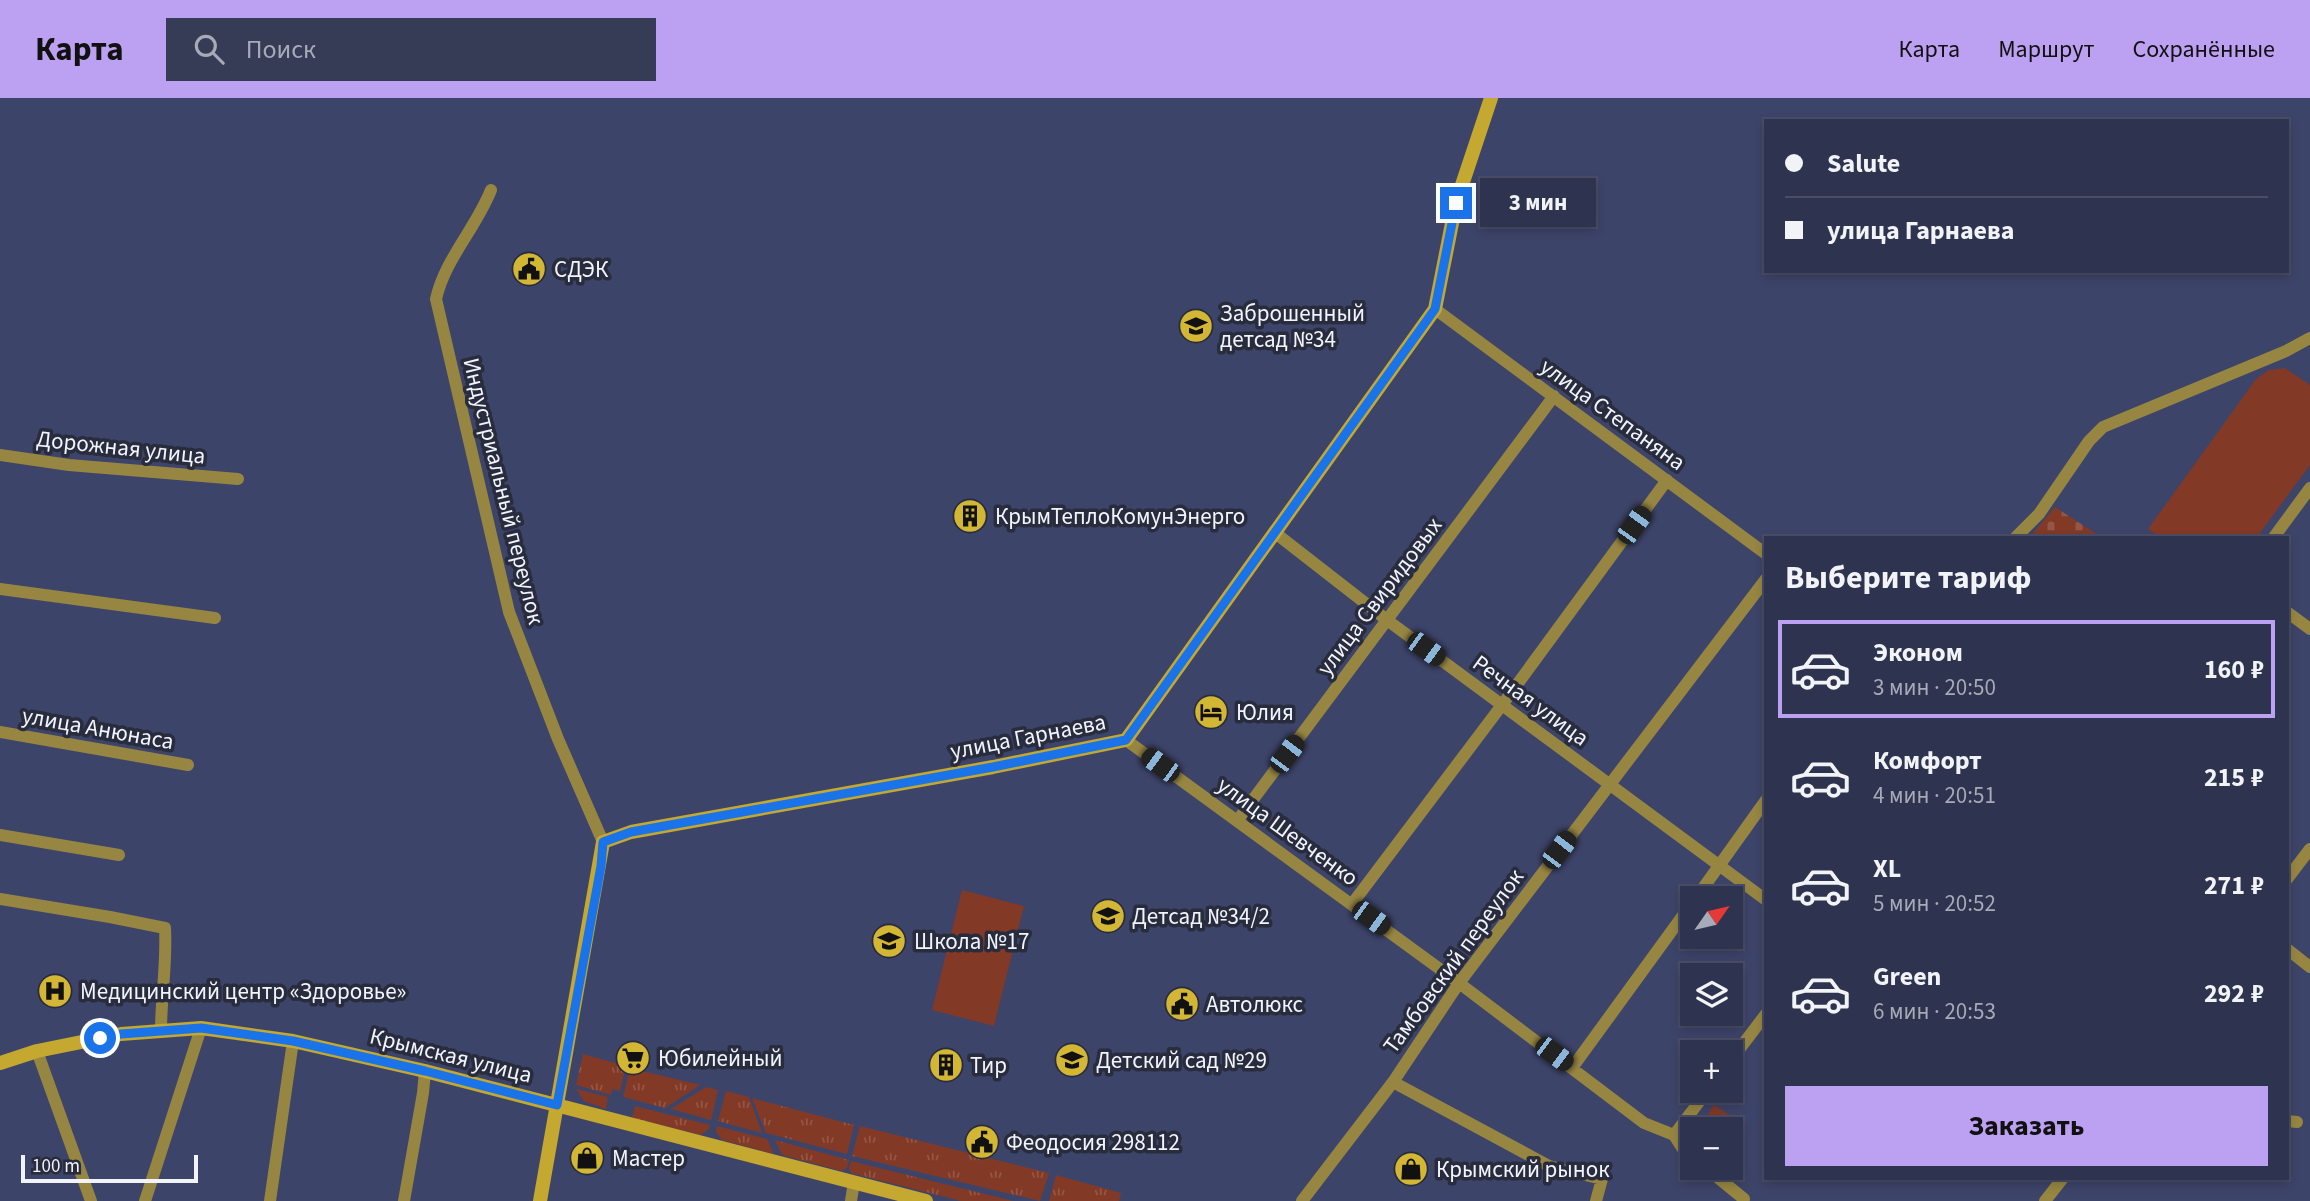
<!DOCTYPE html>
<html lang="ru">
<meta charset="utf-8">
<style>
body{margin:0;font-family:"Source Sans 3",sans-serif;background:#363b56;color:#f1f3f6;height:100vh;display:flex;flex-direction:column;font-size:26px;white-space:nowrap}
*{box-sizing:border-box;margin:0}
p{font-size:23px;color:#a7aab7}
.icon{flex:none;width:38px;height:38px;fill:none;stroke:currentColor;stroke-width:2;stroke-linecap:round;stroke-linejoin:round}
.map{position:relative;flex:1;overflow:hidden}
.side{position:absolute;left:1764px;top:438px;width:525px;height:644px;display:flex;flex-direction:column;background:#2e334f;border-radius:0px;box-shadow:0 4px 10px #0003,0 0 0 2px #494e66}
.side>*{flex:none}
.hud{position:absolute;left:1764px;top:21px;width:525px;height:154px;border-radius:0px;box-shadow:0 4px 10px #0003,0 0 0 2px #494e66;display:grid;align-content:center;height:154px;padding:0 21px;background:#2e334f}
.needle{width:46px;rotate:56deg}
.tools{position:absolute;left:1680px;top:788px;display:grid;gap:14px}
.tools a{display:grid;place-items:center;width:63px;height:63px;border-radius:0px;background:#2e334f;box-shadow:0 4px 10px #0003,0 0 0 2px #494e66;font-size:35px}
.scale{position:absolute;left:21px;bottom:18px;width:177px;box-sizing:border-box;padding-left:7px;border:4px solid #f2f4fd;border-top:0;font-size:19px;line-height:24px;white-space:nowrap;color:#f2f4fd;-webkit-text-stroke:5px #282c3d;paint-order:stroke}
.end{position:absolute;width:32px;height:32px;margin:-16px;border:9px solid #1a73e8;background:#fff;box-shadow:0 0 0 4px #fff}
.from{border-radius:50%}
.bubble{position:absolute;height:49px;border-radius:0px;background:#2e334f;box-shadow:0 4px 10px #0003,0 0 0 2px #494e66;font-size:23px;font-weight:700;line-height:49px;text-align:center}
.car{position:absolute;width:21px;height:42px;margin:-21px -10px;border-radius:9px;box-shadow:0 0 5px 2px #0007;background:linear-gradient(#222 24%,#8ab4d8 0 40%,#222 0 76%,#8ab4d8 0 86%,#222 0)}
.hud b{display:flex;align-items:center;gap:24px;height:66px;font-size:26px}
.hud b+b{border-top:2px solid #494e66}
.hud i{width:18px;height:18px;background:#f1f3f6}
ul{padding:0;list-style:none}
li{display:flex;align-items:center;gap:21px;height:98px;margin:0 14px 10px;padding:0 7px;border:4px solid transparent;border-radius:0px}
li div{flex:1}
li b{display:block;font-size:26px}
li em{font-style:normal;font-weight:700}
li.active{border-color:#bca0f2}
li>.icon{width:63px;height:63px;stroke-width:1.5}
h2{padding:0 21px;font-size:32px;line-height:84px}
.primary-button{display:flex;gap:14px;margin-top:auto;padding:14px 21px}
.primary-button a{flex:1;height:80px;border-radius:0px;background:#bca0f2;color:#111;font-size:28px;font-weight:700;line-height:80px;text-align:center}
header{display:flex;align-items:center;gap:42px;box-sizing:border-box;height:98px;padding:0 35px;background:#bca0f2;color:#111}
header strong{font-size:33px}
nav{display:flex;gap:38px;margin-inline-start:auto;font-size:24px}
.search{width:490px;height:63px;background:#363b56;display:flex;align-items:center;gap:18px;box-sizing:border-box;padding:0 24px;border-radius:0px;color:#a7aab7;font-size:26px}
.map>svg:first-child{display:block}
.grass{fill:url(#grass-tufts)}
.cemetery{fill:url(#cemetery-stones)}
.garden{fill:#823926}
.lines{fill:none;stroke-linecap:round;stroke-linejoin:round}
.street{stroke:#978642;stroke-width:12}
.secondary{stroke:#c4a82f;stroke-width:14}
.route{stroke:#1a73e8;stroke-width:9}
.labels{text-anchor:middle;stroke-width:7;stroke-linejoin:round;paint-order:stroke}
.poi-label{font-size:23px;fill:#f2f4fd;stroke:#282c3d;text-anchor:start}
.street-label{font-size:23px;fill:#f2f4fd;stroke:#282c3d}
</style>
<header>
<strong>Карта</strong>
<div class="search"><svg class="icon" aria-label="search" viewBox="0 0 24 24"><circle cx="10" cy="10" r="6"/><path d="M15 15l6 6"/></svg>Поиск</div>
<nav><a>Карта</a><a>Маршрут</a><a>Сохранённые</a></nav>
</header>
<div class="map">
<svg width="2310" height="1103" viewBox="0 0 2310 1103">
<defs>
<pattern id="grass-tufts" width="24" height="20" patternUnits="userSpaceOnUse" patternTransform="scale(1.75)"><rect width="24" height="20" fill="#823926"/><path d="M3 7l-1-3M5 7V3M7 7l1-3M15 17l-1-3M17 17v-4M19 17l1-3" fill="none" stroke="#945646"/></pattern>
<pattern id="cemetery-stones" width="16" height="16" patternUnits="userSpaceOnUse" patternTransform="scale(1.75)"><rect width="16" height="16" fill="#823926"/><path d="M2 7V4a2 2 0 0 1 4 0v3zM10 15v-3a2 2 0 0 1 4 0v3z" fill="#945646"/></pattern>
</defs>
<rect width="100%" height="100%" fill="#3d4469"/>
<!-- grass -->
<path class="grass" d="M583,956L626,968L620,993L612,991L611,997L576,987Z
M630,970L700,987L665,1010L623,999Z
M706,989L718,992L711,1022L671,1011Z
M576,991L608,999L606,1011L584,1003Z
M726,993L749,999L762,1035L718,1023Z
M752,1000L854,1027L847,1056L766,1035Z
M635,1008L710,1027L709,1031L701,1037L632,1020Z
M717,1028L767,1041L774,1056L722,1042L716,1034Z
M860,1028L1049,1075L1040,1103L852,1058Z
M775,1042L849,1062L847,1070L842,1073L782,1057Z
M851,1063L1013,1103H961L851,1075L849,1070Z
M1056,1077L1121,1095L1119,1103H1049Z"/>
<!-- cemetery -->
<path class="cemetery" d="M2055,409L2101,439H2030Z"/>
<!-- garden -->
<path class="garden" d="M2285,270L2310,287V367L2257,439H2160L2148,431L2256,281L2269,272Z
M962,792L1024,808L994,928L932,912Z
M1714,1007L1744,1026L1731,1048V1031H1699Z"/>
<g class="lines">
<!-- street -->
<path class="street" d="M491,92C476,130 445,161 436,201L509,514L558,641L603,744
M1435,211L1766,456
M0,357L69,367L238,381
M1274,434L1387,522L1766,802
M2016,439L2039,416L2089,343L2103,329L2286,253L2310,240
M2274,439L2310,390
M0,491L215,520
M2287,514L2310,531
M0,634L188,667
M1126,642L1459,885L1644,1025L1674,1037L1683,1051L1692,1059
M1237,723L1554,298
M0,737L119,757
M2287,781L2310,751
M1696,800L1766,702
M0,801L110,819L165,830C167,865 161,898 161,933
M1352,806L1502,607L1667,382
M2287,851L2310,869
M37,953L91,1103
M1731,962L1766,916
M1572,970L1692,805
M1393,984L1549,1068L1602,1081L1596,1103
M2287,1023L2297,1024
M1674,1037L1708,992
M1705,1069L1744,1101
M145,1103L201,930
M270,1103L293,943
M404,1103L423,995L425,973
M851,1103L854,1084
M1302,1103L1393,984L1459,885L1766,481
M2045,1103L2063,1080"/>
<!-- secondary -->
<path class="secondary" d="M0,965L37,953L121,936L201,930L293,943L425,973L926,1103
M540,1103L603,744L631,734L993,669L1126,642L1435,211L1456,105L1491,0"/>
</g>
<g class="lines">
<!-- route -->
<path class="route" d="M100,940L121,936L201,930L293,943L425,973L557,1007L601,768L603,744L631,734L993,669L1126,642L1435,211L1456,105"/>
</g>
<!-- icons -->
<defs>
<g id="civic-disc" transform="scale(1.75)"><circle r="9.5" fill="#d4b635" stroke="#282c3d"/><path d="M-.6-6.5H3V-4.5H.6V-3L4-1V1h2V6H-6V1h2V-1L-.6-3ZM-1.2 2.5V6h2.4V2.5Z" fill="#111"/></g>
<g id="school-disc" transform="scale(1.75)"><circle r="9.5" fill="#d4b635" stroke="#282c3d"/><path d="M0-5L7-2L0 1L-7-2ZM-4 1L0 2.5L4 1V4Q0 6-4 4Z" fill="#111"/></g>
<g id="building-disc" transform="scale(1.75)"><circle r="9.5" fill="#d4b635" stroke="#282c3d"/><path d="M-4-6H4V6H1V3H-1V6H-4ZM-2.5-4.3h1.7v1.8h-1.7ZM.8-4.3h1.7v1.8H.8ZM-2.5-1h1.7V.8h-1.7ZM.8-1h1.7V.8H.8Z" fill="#111"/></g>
<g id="hotel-disc" transform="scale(1.75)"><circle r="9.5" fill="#d4b635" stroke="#282c3d"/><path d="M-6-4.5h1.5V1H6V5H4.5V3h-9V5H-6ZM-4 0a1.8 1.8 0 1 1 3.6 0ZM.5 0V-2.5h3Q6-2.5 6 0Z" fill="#111"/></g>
<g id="hospital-disc" transform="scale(1.75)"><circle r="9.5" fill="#d4b635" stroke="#282c3d"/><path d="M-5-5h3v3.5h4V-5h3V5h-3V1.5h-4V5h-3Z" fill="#111"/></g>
<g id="supermarket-disc" transform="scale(1.75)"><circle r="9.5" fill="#d4b635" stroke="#282c3d"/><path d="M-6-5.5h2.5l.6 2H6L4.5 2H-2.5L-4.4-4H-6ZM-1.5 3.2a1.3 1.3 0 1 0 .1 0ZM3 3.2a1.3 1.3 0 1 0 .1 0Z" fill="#111"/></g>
<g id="shop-disc" transform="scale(1.75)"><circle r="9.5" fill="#d4b635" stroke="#282c3d"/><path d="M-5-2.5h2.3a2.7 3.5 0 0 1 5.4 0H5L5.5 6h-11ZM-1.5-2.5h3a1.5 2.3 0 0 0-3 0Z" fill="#111"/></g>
</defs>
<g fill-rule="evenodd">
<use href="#civic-disc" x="529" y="171"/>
<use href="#school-disc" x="1196" y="228"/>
<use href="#building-disc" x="970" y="418"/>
<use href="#hotel-disc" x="1211" y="614"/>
<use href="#school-disc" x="1108" y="818"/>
<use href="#school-disc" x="889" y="843"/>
<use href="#hospital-disc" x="55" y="893"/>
<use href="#civic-disc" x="1182" y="906"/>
<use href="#supermarket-disc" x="633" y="960"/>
<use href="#school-disc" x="1072" y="962"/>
<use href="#building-disc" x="946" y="967"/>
<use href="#civic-disc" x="982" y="1044"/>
<use href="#shop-disc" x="587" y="1060"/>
<use href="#shop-disc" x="1411" y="1071"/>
</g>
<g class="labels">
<!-- poi labels -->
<g class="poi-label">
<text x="554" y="179">СДЭК</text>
<text x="1220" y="223">Заброшенный<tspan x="1220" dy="26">детсад №34</tspan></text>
<text x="995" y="426">КрымТеплоКомунЭнерго</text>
<text x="1236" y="622">Юлия</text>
<text x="1132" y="826">Детсад №34/2</text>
<text x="914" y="851">Школа №17</text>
<text x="80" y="901">Медицинский центр «Здоровье»</text>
<text x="1206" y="914">Автолюкс</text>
<text x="658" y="968">Юбилейный</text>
<text x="1096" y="970">Детский сад №29</text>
<text x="970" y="975">Тир</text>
<text x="1006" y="1052">Феодосия 298112</text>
<text x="612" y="1068">Мастер</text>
<text x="1436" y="1079">Крымский рынок</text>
</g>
<!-- street labels -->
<g class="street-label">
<text transform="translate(1613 316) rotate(36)" y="8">улица Степаняна</text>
<text transform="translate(121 349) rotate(6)" y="8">Дорожная улица</text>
<text transform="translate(504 393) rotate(76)" y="8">Индустриальный переулок</text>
<text transform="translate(1379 498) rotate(-53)" y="8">улица Свиридовых</text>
<text transform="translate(1531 602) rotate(36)" y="8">Речная улица</text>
<text transform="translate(98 630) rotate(10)" y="8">улица Анюнаса</text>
<text transform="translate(1028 638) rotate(-11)" y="8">улица Гарнаева</text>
<text transform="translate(1288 733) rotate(36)" y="8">улица Шевченко</text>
<text transform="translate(1453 863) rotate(-54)" y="8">Тамбовский переулок</text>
<text transform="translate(451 957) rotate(14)" y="8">Крымская улица</text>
</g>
</g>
</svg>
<div class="tools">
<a><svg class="needle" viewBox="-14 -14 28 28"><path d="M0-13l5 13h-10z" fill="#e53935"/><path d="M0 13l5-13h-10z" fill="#a7aab7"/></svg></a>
<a><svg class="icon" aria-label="layers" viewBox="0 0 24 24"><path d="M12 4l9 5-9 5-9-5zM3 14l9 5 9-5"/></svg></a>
<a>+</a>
<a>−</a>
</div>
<div class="scale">100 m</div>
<i class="end from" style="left:100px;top:940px"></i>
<i class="end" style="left:1456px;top:105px"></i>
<div class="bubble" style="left:1480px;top:80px;width:116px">3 мин</div>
<i class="car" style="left:1634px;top:427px;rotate:36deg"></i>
<i class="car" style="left:1426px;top:551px;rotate:126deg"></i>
<i class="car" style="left:1287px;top:656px;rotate:37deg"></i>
<i class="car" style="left:1160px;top:667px;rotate:306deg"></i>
<i class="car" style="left:1559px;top:752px;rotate:37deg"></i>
<i class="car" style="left:1371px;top:820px;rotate:126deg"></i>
<i class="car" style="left:1554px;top:956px;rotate:127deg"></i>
<div class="hud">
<b><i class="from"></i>Salute</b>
<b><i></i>улица Гарнаева</b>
</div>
<section class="side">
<h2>Выберите тариф</h2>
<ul>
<li class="active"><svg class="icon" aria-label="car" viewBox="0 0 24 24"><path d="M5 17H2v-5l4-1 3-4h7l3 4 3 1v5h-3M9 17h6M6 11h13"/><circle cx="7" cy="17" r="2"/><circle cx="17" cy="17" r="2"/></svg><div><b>Эконом</b><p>3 мин · 20:50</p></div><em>160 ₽</em></li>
<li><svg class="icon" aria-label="car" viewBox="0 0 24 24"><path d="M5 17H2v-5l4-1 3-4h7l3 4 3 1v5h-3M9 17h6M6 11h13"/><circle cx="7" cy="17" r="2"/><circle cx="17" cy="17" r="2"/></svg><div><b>Комфорт</b><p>4 мин · 20:51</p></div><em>215 ₽</em></li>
<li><svg class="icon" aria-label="car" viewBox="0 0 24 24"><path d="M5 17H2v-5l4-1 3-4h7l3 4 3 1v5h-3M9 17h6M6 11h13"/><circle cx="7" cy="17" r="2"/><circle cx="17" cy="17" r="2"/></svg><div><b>XL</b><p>5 мин · 20:52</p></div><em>271 ₽</em></li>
<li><svg class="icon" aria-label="car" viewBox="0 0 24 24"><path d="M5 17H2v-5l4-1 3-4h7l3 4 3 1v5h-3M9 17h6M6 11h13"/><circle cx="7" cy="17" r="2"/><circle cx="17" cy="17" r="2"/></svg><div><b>Green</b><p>6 мин · 20:53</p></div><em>292 ₽</em></li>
</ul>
<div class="primary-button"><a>Заказать</a></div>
</section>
</div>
